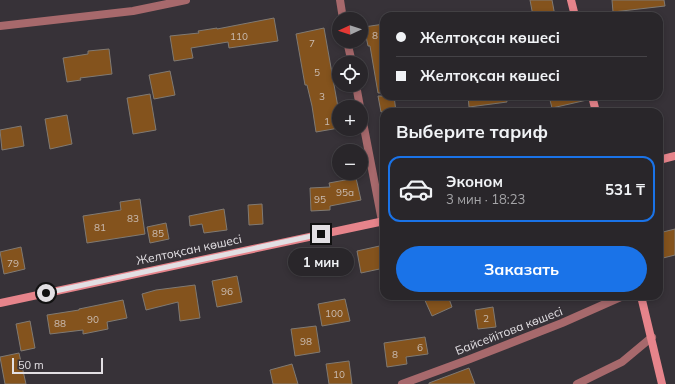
<!DOCTYPE html>
<html lang="ru">
<meta charset="utf-8">
<style>
body{margin:0;font-family:Mulish,sans-serif;background:#312e32;color:#f1f3f6;height:100vh;display:flex;flex-direction:column;font-size:15px;white-space:nowrap}
*{box-sizing:border-box;margin:0}
p{font-size:13px;color:#a5a5a8}
.icon{flex:none;width:22px;height:22px;fill:none;stroke:currentColor;stroke-width:2;stroke-linecap:round;stroke-linejoin:round}
.map{position:relative;flex:1;overflow:hidden}
.side{position:absolute;left:380px;top:108px;width:283px;height:192px;display:flex;flex-direction:column;background:#29262a;border-radius:12px;box-shadow:0 2px 6px #0003,0 0 0 1px #454347}
.side>*{flex:none}
.banner{position:absolute;left:380px;top:12px;width:283px;height:88px;border-radius:12px;box-shadow:0 2px 6px #0003,0 0 0 1px #454347;display:grid;align-content:center;height:88px;padding:0 16px;background:#29262a}
.needle{width:26px;rotate:267deg}
.controls{position:absolute;left:332px;top:12px;display:grid;gap:8px}
.controls a{display:grid;place-items:center;width:36px;height:36px;border-radius:50%;background:#29262a;box-shadow:0 2px 6px #0003,0 0 0 1px #454347;font-size:20px}
.scale{position:absolute;left:12px;bottom:10px;width:91px;box-sizing:border-box;padding-left:4px;border:2px solid #e2dfe3;border-top:0;font-size:11px;line-height:14px;white-space:nowrap;color:#e2dfe3;-webkit-text-stroke:3px #373238;paint-order:stroke}
.end{position:absolute;width:18px;height:18px;margin:-9px;border:5px solid #e2dfe3;background:#111;box-shadow:0 0 0 2px #111}
.from{border-radius:50%}
.bubble{position:absolute;height:28px;border-radius:14px;background:#29262a;box-shadow:0 2px 6px #0003,0 0 0 1px #454347;font-size:13px;font-weight:700;line-height:28px;text-align:center}
.banner b{display:flex;align-items:center;gap:14px;height:38px;font-size:15px}
.banner b+b{border-top:1px solid #454347}
.banner i{width:10px;height:10px;background:#f1f3f6}
ul{padding:0;list-style:none}
li{display:flex;align-items:center;gap:12px;height:66px;margin:0 8px 6px;padding:0 8px;border:2px solid transparent;border-radius:12px}
li div{flex:1}
li b{display:block;font-size:15px}
li em{font-style:normal;font-weight:700}
li.on{border-color:#1a73e8}
li>.icon{width:36px;height:36px;stroke-width:1.5}
h2{padding:0 16px;font-size:18px;line-height:48px}
.cta{display:flex;gap:8px;margin-top:auto;padding:8px 16px}
.cta a{flex:1;height:46px;border-radius:24px;background:#1a73e8;color:#fff;font-size:16px;font-weight:700;line-height:46px;text-align:center}
.map>svg:first-child{display:block}
.building{fill:#84531d;stroke:#807a73}
.lines{fill:none;stroke-linecap:round;stroke-linejoin:round}
.street{stroke:#a7696c;stroke-width:8}
.secondary{stroke:#e6848b;stroke-width:8}
.route{stroke:#e2dfe3;stroke-width:5}
.labels{text-anchor:middle;stroke-width:4;stroke-linejoin:round;paint-order:stroke}
.number-label{font-size:10px;fill:#cabcb2}
.street-label{font-size:12px;fill:#e2dfe3;stroke:#373238}
</style>
<div class="map">
<svg width="675" height="384" viewBox="0 0 675 384">
<rect width="100%" height="100%" fill="#373238"/>
<!-- building -->
<path class="building" d="M530,0H552L555,16H533Z
M612,0H664L665,6L613,12Z
M274,18L278,41L229,48L228,42L191,48L193,58L174,61L170,36L199,33L198,31L217,28V29Z
M384,24V93H378L370,46H368L364,27Z
M324,28L339,113V128L316,132L312,106L307,85H305L296,34Z
M109,49L112,74L80,78L81,80L67,82L63,58L88,54V51Z
M170,71L175,95L154,99L149,75Z
M150,94L156,130L133,134L127,98Z
M378,96H394L396,112H381Z
M468,96H506L507,102L469,107Z
M549,96H587V100L552,108Z
M67,115L72,144L50,149L45,119Z
M21,126L24,146L2,150L0,130Z
M356,178L361,200L330,206V210L311,211L310,188L330,187L329,183Z
M140,199L145,234L87,243L83,216L121,210L120,202Z
M262,204L263,224L249,225L248,205Z
M224,209L227,230L204,233L202,224L190,226L189,216Z
M166,223L169,239L150,243L147,227Z
M675,229V255L659,259V233Z
M384,245V268L361,273L357,251Z
M21,247L25,269L4,274L0,252Z
M237,276L242,302L217,307L212,281Z
M195,285L200,318L180,321L178,302L146,310L142,294L156,290Z
M423,296H448L452,307L432,316Z
M345,299L350,321L322,326L318,304Z
M123,300L127,318L107,322L108,329L83,334V330L50,334L47,315L79,310V309Z
M493,307L496,327L478,329L475,310Z
M30,321L35,348L21,351L16,324Z
M316,326L320,352L295,356L291,329Z
M425,337L428,354L406,357L407,364L387,367L384,343Z
M19,353L26,384H5L0,357Z
M349,361L352,384H329L326,364Z
M292,364L298,384H273L270,370Z
M469,368L475,384H429V383Z"/>
<g class="lines">
<!-- street -->
<path class="street" d="M340,0L343,19
M0,26L133,11L186,0
M347,41L352,63
M356,85L360,107
M361,112L382,221
M402,384L470,359L562,323L623,296
M577,384L622,362L652,337"/>
<!-- secondary -->
<path class="secondary" d="M571,0L575,16
M592,96L596,112
M659,160L675,156
M641,296L662,384
M0,303L384,221"/>
</g>
<g class="lines">
<!-- route -->
<path class="route" d="M46,293L321,234"/>
</g>
<g class="labels">
<!-- number labels -->
<g class="number-label">
<text x="375" y="39">8</text>
<text x="239" y="40">110</text>
<text x="312" y="47">7</text>
<text x="317" y="76">5</text>
<text x="322" y="100">3</text>
<text x="327" y="125">1</text>
<text x="345" y="196">95а</text>
<text x="320" y="203">95</text>
<text x="133" y="222">83</text>
<text x="100" y="231">81</text>
<text x="158" y="237">85</text>
<text x="13" y="267">79</text>
<text x="227" y="295">96</text>
<text x="334" y="317">100</text>
<text x="486" y="322">2</text>
<text x="93" y="323">90</text>
<text x="60" y="327">88</text>
<text x="306" y="345">98</text>
<text x="420" y="351">6</text>
<text x="395" y="358">8</text>
<text x="339" y="378">10</text>
</g>
<!-- street labels -->
<g class="street-label">
<text transform="translate(189 250) rotate(-12)" y="4">Желтоқсан көшесі</text>
<text transform="translate(509 331) rotate(-21)" y="4">Байсейітова көшесі</text>
</g>
</g>
</svg>
<div class="controls">
<a><svg class="needle" viewBox="-14 -14 28 28"><path d="M0-13l5 13h-10z" fill="#e53935"/><path d="M0 13l5-13h-10z" fill="#a5a5a8"/></svg></a>
<a><svg class="icon" aria-label="locate" viewBox="0 0 24 24"><circle cx="12" cy="12" r="6"/><path d="M12 2v4M12 18v4M2 12h4M18 12h4"/></svg></a>
<a>+</a>
<a>−</a>
</div>
<div class="scale">50 m</div>
<i class="end from" style="left:46px;top:293px"></i>
<i class="end" style="left:321px;top:234px"></i>
<div class="bubble" style="left:288px;top:248px;width:66px">1 мин</div>
<div class="banner">
<b><i class="from"></i>Желтоқсан көшесі</b>
<b><i></i>Желтоқсан көшесі</b>
</div>
<section class="side">
<h2>Выберите тариф</h2>
<ul>
<li class="on"><svg class="icon" aria-label="car" viewBox="0 0 24 24"><path d="M5 17H2v-5l4-1 3-4h7l3 4 3 1v5h-3M9 17h6M6 11h13"/><circle cx="7" cy="17" r="2"/><circle cx="17" cy="17" r="2"/></svg><div><b>Эконом</b><p>3 мин · 18:23</p></div><em>531 ₸</em></li>
</ul>
<div class="cta"><a>Заказать</a></div>
</section>
</div>
